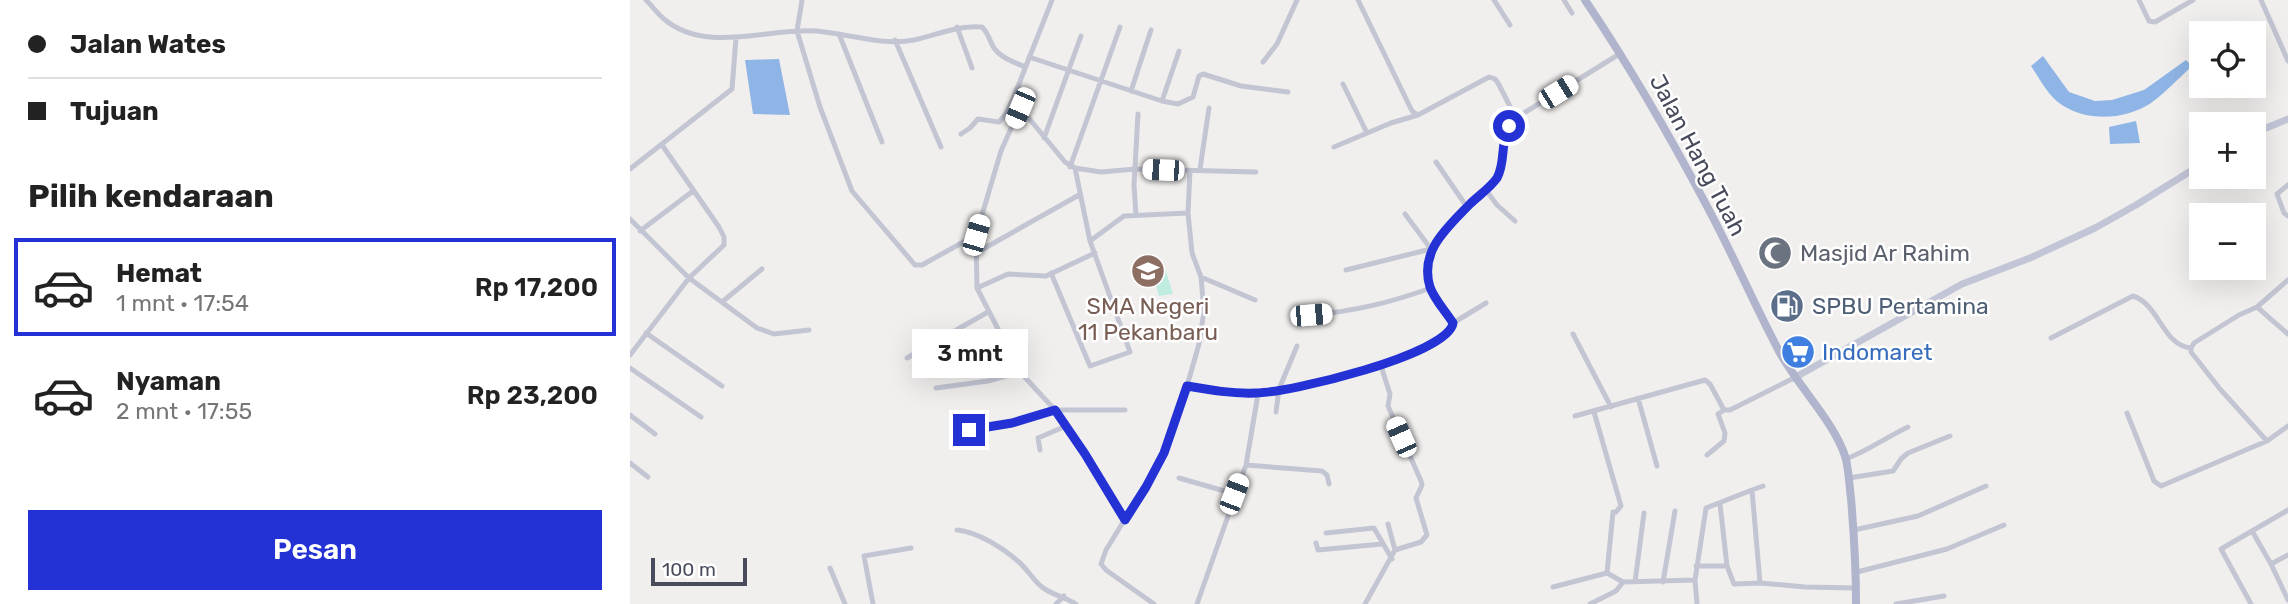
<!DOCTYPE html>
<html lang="id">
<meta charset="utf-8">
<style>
body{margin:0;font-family:Rubik,sans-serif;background:#f6f6f6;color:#222;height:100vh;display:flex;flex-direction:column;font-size:26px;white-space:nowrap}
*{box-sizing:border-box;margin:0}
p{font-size:23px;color:#767676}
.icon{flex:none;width:38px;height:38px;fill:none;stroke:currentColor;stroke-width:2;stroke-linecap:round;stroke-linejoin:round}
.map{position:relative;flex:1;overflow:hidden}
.drawer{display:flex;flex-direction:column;background:#fff;width:630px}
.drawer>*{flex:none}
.hud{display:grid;align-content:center;height:154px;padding:0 28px;background:#fff}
.fabs{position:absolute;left:1559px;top:21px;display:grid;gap:14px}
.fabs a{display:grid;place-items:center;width:77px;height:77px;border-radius:0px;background:#fff;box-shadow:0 7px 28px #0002;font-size:35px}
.scale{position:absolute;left:21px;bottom:18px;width:96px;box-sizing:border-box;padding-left:7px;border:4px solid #484b5b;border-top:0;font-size:19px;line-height:24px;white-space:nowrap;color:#484b5b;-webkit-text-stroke:5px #fff;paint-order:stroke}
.end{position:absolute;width:32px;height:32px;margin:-16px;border:9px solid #2432d5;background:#fff;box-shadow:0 0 0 4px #fff}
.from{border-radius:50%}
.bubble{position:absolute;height:49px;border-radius:0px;background:#fff;box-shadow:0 7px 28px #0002;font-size:23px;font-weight:600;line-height:49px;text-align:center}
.car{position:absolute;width:21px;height:42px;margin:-21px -10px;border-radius:9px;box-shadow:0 0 5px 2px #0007;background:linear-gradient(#fff 24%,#345 0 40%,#fff 0 76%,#345 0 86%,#fff 0)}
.hud b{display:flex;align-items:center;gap:24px;height:66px;font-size:26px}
.hud b+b{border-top:2px solid #e0e0e0}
.hud i{width:18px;height:18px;background:#222}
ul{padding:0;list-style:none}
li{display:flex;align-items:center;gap:21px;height:98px;margin:0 14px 10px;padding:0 14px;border:4px solid transparent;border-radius:0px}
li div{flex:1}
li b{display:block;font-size:26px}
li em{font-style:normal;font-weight:600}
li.selected{border-color:#2432d5}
li>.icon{width:63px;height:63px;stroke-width:1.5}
h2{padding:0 28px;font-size:32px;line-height:84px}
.action{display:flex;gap:14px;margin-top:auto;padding:14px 28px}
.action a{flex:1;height:80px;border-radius:0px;background:#2432d5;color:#fff;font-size:28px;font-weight:600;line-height:80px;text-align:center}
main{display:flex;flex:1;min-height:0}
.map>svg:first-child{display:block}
.green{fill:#bfece0}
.water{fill:#8fb5e6}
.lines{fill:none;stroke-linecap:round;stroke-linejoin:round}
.street{stroke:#c3c5d3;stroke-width:5}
.secondary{stroke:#c2c5d6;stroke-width:7}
.primary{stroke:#b0b4cc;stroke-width:8}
.route{stroke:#2432d5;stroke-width:9}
.labels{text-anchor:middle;stroke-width:5;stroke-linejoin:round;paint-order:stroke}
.street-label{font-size:23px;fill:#484b5b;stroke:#fff}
.worship-label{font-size:23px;fill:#5b616d;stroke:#fff;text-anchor:start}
.education-label{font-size:23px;fill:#785e54;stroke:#fff}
.service-label{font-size:23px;fill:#4e5e75;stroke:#fff;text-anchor:start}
.shop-label{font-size:23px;fill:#366cbe;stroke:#fff;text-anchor:start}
</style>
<main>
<section class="drawer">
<div class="hud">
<b><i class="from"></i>Jalan Wates</b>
<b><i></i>Tujuan</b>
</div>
<h2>Pilih kendaraan</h2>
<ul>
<li class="selected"><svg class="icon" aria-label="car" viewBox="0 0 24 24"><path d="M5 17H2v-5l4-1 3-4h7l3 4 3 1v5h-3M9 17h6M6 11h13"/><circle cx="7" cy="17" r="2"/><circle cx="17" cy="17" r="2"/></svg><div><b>Hemat</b><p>1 mnt · 17:54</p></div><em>Rp 17,200</em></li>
<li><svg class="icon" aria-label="car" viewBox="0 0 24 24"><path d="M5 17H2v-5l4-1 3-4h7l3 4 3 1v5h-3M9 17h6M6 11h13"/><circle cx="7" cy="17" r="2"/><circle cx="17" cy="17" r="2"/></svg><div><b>Nyaman</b><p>2 mnt · 17:55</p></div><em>Rp 23,200</em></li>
</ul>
<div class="action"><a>Pesan</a></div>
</section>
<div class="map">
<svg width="1658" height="604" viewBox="0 0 1658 604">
<rect width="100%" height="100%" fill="#f1efee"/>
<!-- green -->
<path class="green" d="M535,268L543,294L529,296L522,270Z"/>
<!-- water -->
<path class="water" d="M1413,56L1439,92L1465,101L1482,100L1514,90L1556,60L1562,66C1549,78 1535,93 1521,103C1495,120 1458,122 1432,105C1418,96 1410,79 1401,66Z
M149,59L160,115L123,114L115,60Z
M1506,121L1510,143L1480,144L1479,127Z"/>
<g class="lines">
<!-- street -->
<path class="street" d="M16,0C22,6 28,14 34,19C76,55 140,27 187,31C218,34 252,46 284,40C308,35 326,25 352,27C359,34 359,40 364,48C371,58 384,62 395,67
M172,0L167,31L190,107L222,191L285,265H292L346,235
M422,0L383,99L435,162L445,168L471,172L505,169L626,172
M728,0L782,111L788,115L859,77L865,79L868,83L886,118
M864,0L880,25
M934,0L942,13
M1509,0L1519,21L1525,22L1563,0
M1631,0L1658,61
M327,27L342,68
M209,34L252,142
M265,40L311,147
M399,57L532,101L548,104L563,97L569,76L573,74L611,86L658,92
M633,62L647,44L667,0
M713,84L737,133
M501,91L521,30
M532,101L549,51
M390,108L371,151L346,235L347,288L390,372L425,410L455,454L495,519L476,550L471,564L476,570L524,604
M331,134L340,128L348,119L369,122L376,114L383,99
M414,138L451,36
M704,147L761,123L788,115
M806,162L837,207
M440,167L490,27
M0,169L102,89L106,38
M570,169L579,108
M1658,185L1647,194L1654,213L1658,216
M856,190L867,205L885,221
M775,214L801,249
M506,215L504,185L508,114
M0,219L59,278L127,328L144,334L179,330
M10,231L63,191
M460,241L494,216L558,213
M346,253L449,195
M716,270L801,249
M421,273L460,366L500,352L460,241L445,168
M571,277L625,300
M347,288L378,274L416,276L465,253
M92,302L132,269
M1627,307L1658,334
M681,315C725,311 759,303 801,288
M823,323L856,303
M16,333L92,386
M943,334L981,407
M1421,338L1503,296C1529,304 1533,346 1561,348
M1561,348V352L1590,389L1637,441
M1561,348L1564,343L1609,315L1627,307L1658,280
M0,355L59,278L94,245V237L89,227L32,145
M277,358L358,312
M751,366L760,394L758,406
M0,368L71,417
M557,386C580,390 603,394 626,393C658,393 818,355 823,323C816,312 804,299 800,287C789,251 817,228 840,205C848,196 860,189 867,178C879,158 868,138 886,118L991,53
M306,388L358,381L390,372
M1008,398L1027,466
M646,412L649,389L667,346
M964,412L991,506L986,512H983L977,573
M1497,413L1524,481L1531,486L1637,441L1658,426
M0,415L25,434
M945,416L1075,380L1080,384L1094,410H1100L1164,378
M325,432L382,423L425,410H495
M410,450L408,438L436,426
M1077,455L1094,441L1095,433L1088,414L1094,410
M1216,459C1237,451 1257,437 1278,427
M0,463L18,477
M616,465L692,471L697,475L699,484
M549,478L605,494
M1219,478L1263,471L1271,459L1278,453L1320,436
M1122,490L1133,486
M1090,504L1097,566L1104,584L1130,583L1175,587L1226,588
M1658,510L1622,531L1641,564L1658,600
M495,519L516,487L534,453L557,386L569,344L574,311L571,277L562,253L558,213L560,171
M758,524L765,550
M327,530C348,532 373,548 389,562C398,570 403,580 412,587C420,594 435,597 446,604
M1224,530L1288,516L1356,486
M696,533L744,528L762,559
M686,543L688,550L752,544
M1641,564L1658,555
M1066,566H1097
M200,568L215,604
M1227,572L1317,549L1374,525
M1065,580L1076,508L1122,490L1130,583
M1005,582L1014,513
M1033,582L1045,511
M923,587L977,573L993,582L1065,580L1067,604
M243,604L234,556L281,548
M426,604L434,596
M567,604L616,465L628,394
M735,604L765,550L791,542L797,535L786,498L792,485L791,481L758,406
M960,604L986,591L993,582
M1266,604L1314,596
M1621,604L1591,549L1622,531"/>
<!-- secondary -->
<path class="secondary" d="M1624,133L1658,119
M1164,378L1332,284L1400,258L1465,228L1506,205L1572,164"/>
<!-- primary -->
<path class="primary" d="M955,0C1001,68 1041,138 1079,210C1104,257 1125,306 1150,353C1168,386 1204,422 1215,456C1219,469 1219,484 1221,498C1224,534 1226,568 1226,604"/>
</g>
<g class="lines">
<!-- route -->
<path class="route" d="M339,430L382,423L425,410L455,454L495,520L516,487L534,453L557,386C580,390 603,394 626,393C658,393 818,355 823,323C816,312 804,299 800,287C789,251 817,228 840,204C848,196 860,188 867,178C876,162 870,142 879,126"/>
</g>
<!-- icons -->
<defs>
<g id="mosque-disc" transform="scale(1.75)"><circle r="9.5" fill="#6b7280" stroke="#fff"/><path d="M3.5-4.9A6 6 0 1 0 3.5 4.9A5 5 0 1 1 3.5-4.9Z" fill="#fff"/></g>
<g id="school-disc" transform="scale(1.75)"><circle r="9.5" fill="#8d6e63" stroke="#fff"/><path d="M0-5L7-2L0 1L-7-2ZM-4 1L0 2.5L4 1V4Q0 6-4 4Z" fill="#fff"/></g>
<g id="fuel-disc" transform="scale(1.75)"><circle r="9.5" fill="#5c6f8a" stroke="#fff"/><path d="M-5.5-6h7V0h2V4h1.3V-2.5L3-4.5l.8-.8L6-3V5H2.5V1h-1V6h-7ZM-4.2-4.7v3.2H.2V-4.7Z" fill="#fff"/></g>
<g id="supermarket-disc" transform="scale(1.75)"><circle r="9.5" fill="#3f7fe0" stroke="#fff"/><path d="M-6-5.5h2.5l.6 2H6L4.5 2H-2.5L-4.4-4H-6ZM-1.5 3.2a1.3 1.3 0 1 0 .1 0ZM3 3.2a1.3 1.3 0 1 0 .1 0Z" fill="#fff"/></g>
</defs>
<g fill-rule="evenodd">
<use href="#mosque-disc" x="1145" y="253"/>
<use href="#school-disc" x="518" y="271"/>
<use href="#fuel-disc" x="1157" y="306"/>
<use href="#supermarket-disc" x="1168" y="352"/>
</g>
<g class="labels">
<!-- street labels -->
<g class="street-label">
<text transform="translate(1068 155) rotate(62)" y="8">Jalan Hang Tuah</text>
</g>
<!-- worship labels -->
<g class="worship-label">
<text x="1170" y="261">Masjid Ar Rahim</text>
</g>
<!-- education labels -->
<g class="education-label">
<text x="518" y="314">SMA Negeri<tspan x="518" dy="26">11 Pekanbaru</tspan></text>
</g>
<!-- service labels -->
<g class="service-label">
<text x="1182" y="314">SPBU Pertamina</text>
</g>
<!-- shop labels -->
<g class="shop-label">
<text x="1192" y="360">Indomaret</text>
</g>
</g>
</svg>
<div class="fabs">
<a><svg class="icon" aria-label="locate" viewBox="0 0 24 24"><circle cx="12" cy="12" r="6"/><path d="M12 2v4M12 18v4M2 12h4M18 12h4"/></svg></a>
<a>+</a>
<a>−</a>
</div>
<div class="scale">100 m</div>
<i class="end from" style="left:879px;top:126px"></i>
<i class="end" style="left:339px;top:430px"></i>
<div class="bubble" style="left:282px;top:329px;width:116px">3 mnt</div>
<i class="car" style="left:928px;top:92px;rotate:58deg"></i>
<i class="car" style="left:390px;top:108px;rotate:203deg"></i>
<i class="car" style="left:533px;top:170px;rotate:272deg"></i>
<i class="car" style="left:346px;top:235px;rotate:16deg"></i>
<i class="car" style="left:681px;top:315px;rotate:85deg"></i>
<i class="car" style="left:771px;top:437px;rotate:336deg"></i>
<i class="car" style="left:604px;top:494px;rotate:21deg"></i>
</div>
</main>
